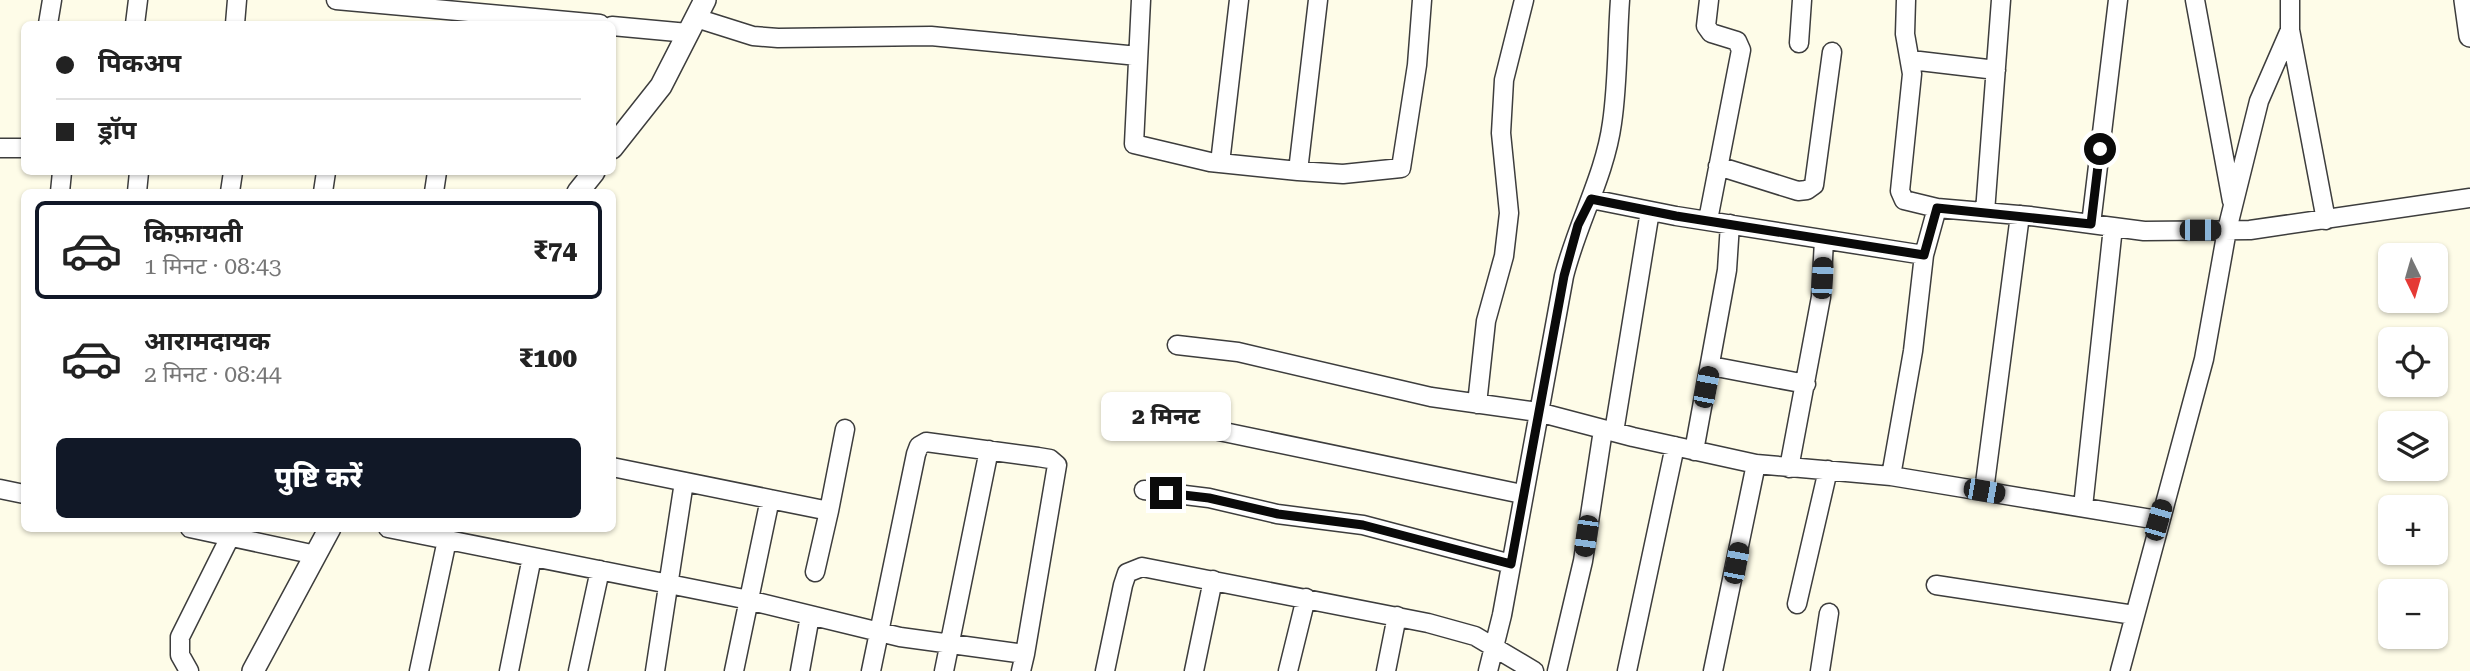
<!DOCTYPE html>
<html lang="hi">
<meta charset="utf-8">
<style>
body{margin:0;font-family:"Roboto Serif","Noto Sans Devanagari",serif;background:#f6f6f6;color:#222;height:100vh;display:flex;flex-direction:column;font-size:26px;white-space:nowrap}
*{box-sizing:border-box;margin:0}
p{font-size:23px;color:#767676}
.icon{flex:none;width:38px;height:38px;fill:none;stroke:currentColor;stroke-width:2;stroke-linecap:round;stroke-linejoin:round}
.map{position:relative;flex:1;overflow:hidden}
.panel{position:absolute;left:21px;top:189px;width:595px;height:343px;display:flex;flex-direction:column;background:#fff;border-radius:10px;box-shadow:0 2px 5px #0004}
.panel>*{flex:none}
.banner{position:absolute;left:21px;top:21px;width:595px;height:154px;border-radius:10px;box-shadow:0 2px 5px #0004;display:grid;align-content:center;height:154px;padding:0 35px;background:#fff}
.needle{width:46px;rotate:175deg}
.controls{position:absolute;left:2378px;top:243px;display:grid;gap:14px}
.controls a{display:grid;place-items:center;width:70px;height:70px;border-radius:10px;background:#fff;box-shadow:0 2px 5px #0004;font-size:35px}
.end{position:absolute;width:32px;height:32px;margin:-16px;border:9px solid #0a0a0a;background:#fff;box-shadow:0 0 0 4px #fff}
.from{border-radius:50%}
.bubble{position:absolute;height:49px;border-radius:10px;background:#fff;box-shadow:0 2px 5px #0004;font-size:23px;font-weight:800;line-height:49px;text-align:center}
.car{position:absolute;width:21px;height:42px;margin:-21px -10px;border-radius:9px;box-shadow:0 0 5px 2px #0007;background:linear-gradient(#222 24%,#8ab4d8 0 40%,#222 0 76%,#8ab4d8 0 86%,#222 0)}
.banner b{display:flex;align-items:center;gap:24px;height:66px;font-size:26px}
.banner b+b{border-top:2px solid #e0e0e0}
.banner i{width:18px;height:18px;background:#222}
ul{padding:12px 0 0;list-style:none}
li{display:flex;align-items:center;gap:21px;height:98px;margin:0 14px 10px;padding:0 21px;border:4px solid transparent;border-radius:10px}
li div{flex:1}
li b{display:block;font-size:26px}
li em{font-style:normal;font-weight:800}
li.current{border-color:#111827}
li>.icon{width:63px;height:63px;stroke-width:1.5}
.cta{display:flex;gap:14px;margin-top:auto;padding:14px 35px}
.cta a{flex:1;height:80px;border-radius:10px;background:#111827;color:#fff;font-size:28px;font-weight:800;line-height:80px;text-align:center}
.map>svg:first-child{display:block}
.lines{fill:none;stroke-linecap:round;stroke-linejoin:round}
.minor-casing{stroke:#3d3d3d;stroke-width:21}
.tertiary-casing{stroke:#3d3d3d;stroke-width:24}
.minor{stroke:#fff;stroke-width:18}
.tertiary{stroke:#fff;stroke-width:21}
.route{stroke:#0a0a0a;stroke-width:9}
</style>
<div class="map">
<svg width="2470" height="671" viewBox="0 0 2470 671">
<rect width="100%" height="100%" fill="#fefce8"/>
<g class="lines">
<!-- minor casing -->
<g class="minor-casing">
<path id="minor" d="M336,0L600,24
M1141,0L1134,144L1210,162L1298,171L1343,174L1401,168L1417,65L1422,0
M1906,0L1905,34L1912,74L1900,191L1904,200L1937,208
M2195,0L2232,201
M696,18L753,36L778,38L931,36L1138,56
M48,24L52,0
M135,24L138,0
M235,24L237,0
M612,26L688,33
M2290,30L2326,220
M1799,43L1802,0
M1911,60L1996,70
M0,148H24
M1220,163L1239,0
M1718,166L1798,191L1807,190L1814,185L1832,52
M1298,171L1318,0
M60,192L62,172
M137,192L139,172
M230,192L233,172
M323,192L326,172
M434,192L437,172
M1591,199L1676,216L1924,255
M1985,212L2001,0
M1708,220L1741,50L1737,41L1711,33L1706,26L1709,0
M2091,224L2118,0
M1177,345L1238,352L1431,397L1538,412L1633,437L1756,464
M1711,366L1806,384
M1477,404L1486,321L1504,256L1509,213L1501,133L1504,80L1524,0
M1147,416L1522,494
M1614,432L1650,211
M1694,451L1727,270L1730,224
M612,467L829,511L845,429
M1789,468L1821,297L1824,240
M1891,476L2158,520
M0,489L24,494
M1144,490L1209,498L1277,514L1363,525L1511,564
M1984,491L2020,215
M2083,507L2113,227
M190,528L316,555
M388,528L744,599L900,637L1025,654L1021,671
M815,572L829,511
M1936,585L2134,615
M1797,604L1828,470
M189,671L180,655V637L230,537
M419,671L447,540
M509,671L532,557
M578,671L600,570
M655,671L684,482
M734,671L770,499
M800,671L810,616
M871,671L916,454L919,446L926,442L1038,457L1050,459L1057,465L1025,654
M944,671L989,450
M1105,671L1123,585L1127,573L1142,567L1428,623L1475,636L1534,671
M1194,671L1213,580
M1288,671L1306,598
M1386,671L1397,616
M1488,671L1502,615L1564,276C1577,224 1605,175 1612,123C1618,83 1617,41 1620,0
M1557,671L1583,561L1603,430
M1627,671L1675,446
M1713,671L1756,464L1891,476L1913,351L1924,255L1937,208L2030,216L2144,231L2250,230L2470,198
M1820,671L1829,613
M2120,671L2204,359L2227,230L2259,101L2290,30V0"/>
</g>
<!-- tertiary casing -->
<g class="tertiary-casing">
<path id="tertiary" d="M2465,0L2470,36
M612,148L661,86L705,0
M578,192L594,172
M253,671L330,528"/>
</g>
<!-- minor -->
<use href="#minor" class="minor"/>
<!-- tertiary -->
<use href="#tertiary" class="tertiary"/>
</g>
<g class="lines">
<!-- route -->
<path class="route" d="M1166,493L1209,498L1278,514L1363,525L1511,564L1564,276L1578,225L1591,199L1676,216L1924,255L1937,208L2091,224L2100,149"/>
</g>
</svg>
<div class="controls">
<a><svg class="needle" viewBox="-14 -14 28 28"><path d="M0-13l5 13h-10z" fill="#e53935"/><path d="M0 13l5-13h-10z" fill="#767676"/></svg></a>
<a><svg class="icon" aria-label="locate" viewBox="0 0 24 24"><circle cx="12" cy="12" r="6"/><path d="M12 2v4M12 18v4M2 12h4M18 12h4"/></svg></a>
<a><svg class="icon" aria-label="layers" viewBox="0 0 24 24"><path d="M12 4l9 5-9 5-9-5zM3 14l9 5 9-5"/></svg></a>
<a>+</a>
<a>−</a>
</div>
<i class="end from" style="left:2100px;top:149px"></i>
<i class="end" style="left:1166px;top:493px"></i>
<div class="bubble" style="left:1101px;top:392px;width:130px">2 मिनट</div>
<i class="car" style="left:2200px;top:230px;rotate:90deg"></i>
<i class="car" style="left:1822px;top:278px;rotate:3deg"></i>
<i class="car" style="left:1706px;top:387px;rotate:11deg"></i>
<i class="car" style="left:1984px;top:491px;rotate:100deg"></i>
<i class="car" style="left:2158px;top:520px;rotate:16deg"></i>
<i class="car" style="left:1586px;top:536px;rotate:188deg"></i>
<i class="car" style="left:1736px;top:563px;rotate:11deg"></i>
<div class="banner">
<b><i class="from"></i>पिकअप</b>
<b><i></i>ड्रॉप</b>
</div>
<section class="panel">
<ul>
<li class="current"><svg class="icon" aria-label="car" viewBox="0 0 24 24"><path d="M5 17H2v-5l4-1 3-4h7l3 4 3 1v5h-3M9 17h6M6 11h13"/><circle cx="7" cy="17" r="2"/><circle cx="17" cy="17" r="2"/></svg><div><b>किफ़ायती</b><p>1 मिनट · 08:43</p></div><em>₹74</em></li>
<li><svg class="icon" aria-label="car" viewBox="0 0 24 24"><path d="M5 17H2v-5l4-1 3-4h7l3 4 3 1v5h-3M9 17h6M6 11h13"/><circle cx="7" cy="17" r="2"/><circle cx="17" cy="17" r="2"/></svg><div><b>आरामदायक</b><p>2 मिनट · 08:44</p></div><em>₹100</em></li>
</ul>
<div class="cta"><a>पुष्टि करें</a></div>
</section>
</div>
